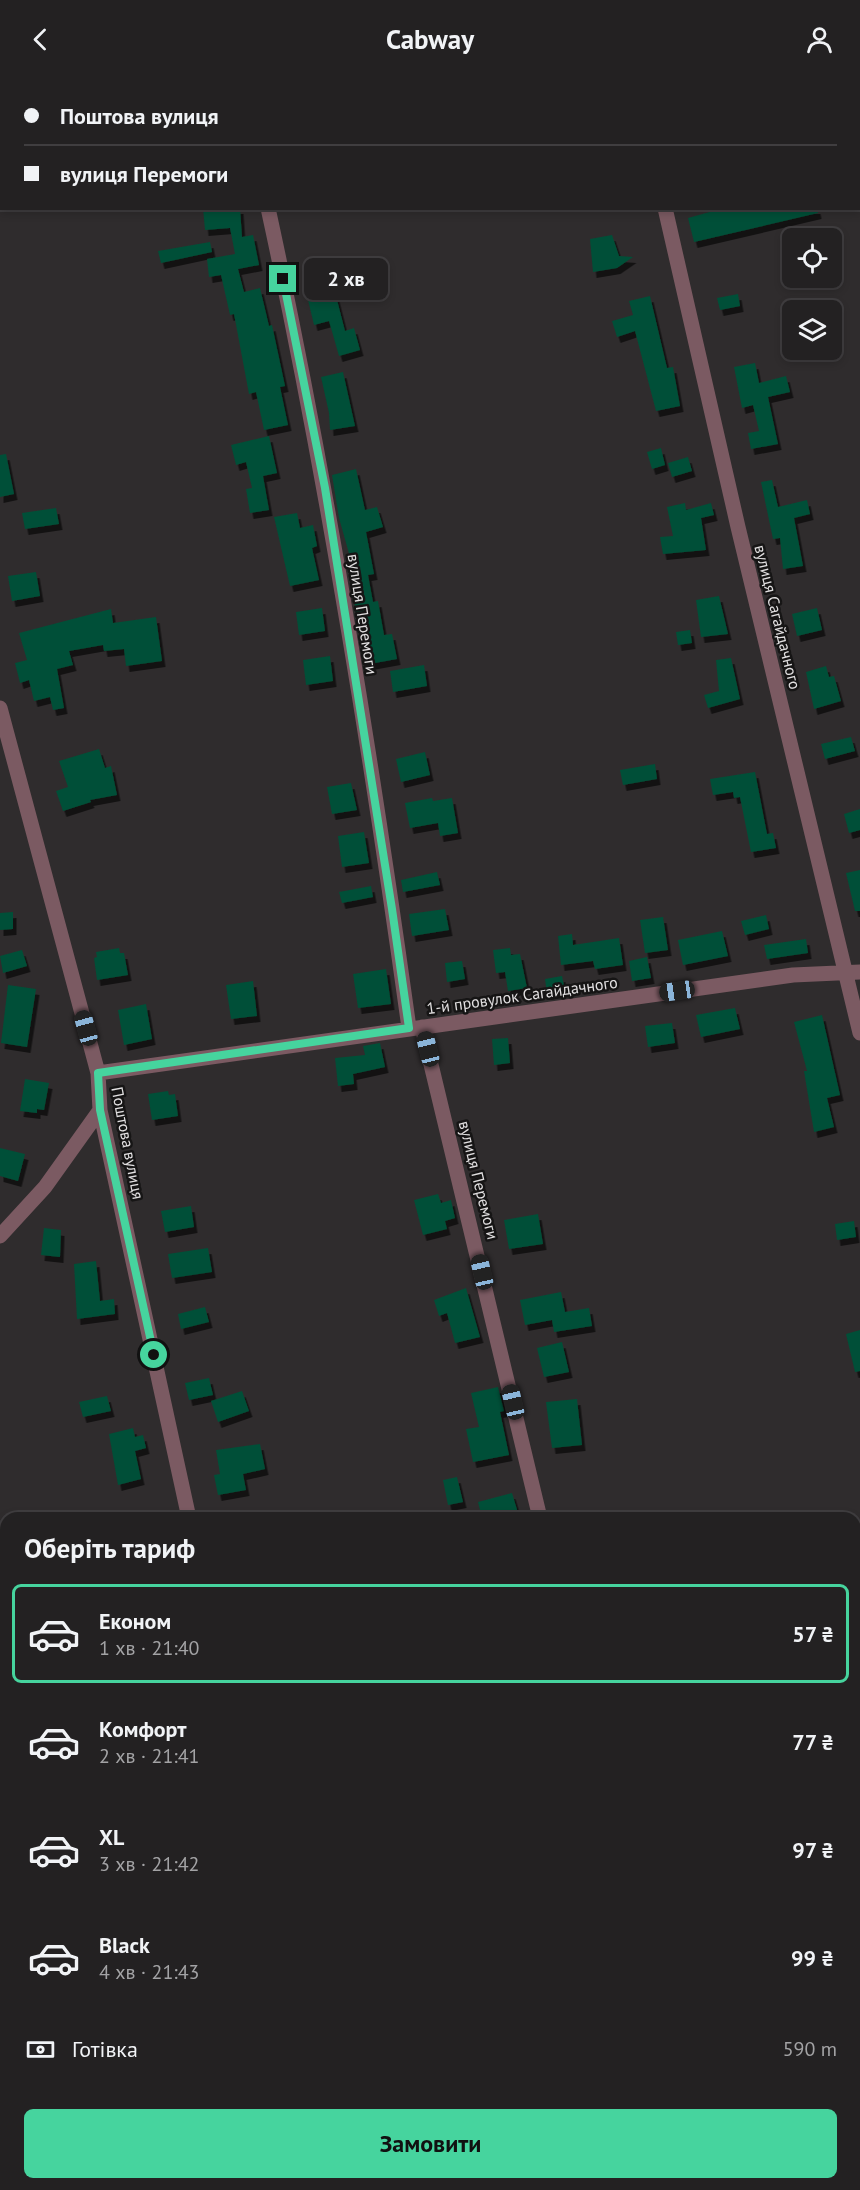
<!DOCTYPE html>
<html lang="uk">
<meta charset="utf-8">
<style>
body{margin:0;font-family:"PT Sans",sans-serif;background:#2f2e2f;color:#f1f3f6;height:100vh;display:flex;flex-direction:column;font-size:22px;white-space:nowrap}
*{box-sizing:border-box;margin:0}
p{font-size:20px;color:#a3a3a5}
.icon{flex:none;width:33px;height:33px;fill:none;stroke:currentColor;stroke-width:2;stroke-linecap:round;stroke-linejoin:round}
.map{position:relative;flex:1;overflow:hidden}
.drawer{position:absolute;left:0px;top:1434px;width:861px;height:678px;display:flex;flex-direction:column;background:#232122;border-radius:18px 18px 0 0;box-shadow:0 3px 9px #0003,0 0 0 2px #403e40}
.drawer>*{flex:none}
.banner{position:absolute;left:0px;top:0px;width:861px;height:132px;box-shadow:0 3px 9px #0003,0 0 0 2px #403e40;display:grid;align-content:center;height:132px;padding:0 24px;background:#232122}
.fabs{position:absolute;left:782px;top:150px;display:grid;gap:12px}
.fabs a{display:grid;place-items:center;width:60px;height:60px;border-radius:9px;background:#232122;box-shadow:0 3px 9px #0003,0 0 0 2px #403e40;font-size:30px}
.end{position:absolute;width:27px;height:27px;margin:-14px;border:8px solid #46d49e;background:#111;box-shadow:0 0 0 3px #111}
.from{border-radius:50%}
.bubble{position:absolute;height:42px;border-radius:9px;background:#232122;box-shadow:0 3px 9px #0003,0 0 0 2px #403e40;font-size:20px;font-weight:600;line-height:42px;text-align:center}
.car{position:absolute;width:18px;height:36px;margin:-18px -9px;border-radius:8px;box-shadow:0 0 4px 2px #0007;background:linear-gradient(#222 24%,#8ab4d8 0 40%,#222 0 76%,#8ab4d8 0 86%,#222 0)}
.banner b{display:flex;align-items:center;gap:21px;height:57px;font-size:22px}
.banner b+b{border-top:2px solid #403e40}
.banner i{width:15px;height:15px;background:#f1f3f6}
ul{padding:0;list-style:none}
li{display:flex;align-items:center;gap:18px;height:99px;margin:0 12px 9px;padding:0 12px;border:3px solid transparent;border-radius:9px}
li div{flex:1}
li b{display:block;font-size:22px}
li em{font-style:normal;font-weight:600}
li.current{border-color:#46d49e}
li>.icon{width:54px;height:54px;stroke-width:1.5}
h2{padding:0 24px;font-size:27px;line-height:72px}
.pay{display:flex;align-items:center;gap:15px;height:66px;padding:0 24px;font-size:22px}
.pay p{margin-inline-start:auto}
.primary-button{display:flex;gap:12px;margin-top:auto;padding:12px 24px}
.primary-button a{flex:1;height:69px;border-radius:9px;background:#46d49e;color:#111;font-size:24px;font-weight:600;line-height:69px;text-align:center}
header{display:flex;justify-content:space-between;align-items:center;height:78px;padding:0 24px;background:#232122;font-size:27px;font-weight:600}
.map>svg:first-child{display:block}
.building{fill:#034f37;filter:url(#shadow)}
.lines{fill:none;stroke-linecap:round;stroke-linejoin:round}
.path{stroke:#6f6c6d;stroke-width:3;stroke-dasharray:4.5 4.5;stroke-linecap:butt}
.street{stroke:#7b5a62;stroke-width:15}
.route{stroke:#46d49e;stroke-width:8}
.labels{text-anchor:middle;stroke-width:5;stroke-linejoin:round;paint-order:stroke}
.street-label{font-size:16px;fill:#e2e0e1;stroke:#161515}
</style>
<header><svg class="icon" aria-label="back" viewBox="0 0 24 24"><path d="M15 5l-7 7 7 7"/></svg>Cabway<svg class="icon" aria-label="person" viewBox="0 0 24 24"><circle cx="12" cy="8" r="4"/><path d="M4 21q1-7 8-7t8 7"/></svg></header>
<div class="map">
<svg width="860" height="2112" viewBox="0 0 860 2112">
<defs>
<filter id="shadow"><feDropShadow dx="3.5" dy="6" stdDeviation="0" flood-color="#0009"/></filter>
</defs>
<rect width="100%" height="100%" fill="#2f2c2d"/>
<!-- building -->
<path class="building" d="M203,130H240L242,159L253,157L259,187L238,191L244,214L260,210L269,248L272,247L285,308L280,309L288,347L264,352L256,314L249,316L234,236L230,237L221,197L209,199L207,181L235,176L230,150L205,152Z
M724,130H817L818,135L694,164L688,140Z
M612,157L619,178L633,179L617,190L593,194L590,161Z
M210,164L212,174L161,185L158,173Z
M331,194L334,204L351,201L353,215L336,218L345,253L354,250L360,272L339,278L329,243L314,247L303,201Z
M738,216L740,228L720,232L717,220Z
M650,218L667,290L673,289L680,328L656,333L635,253L617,259L612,243L633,237L629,223Z
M755,285L759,305L786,298L790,314L768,319L778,366L751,371L748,355L759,353L753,327L742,330L734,289Z
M343,294L355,348L330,352L329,335L321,299Z
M269,358L277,395L263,398L269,432L250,435L246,411L252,410L246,384L236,387L231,367Z
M661,370L665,387L652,391L647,374Z
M6,376L14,416L0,419V377Z
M688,379L692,393L672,399L668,385Z
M356,391L365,432L377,429L383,449L366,454L374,496L368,497L373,524L378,523L384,557L392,556L397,581L364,587L361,570L369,568L365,541L357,543L348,479H350L339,440L332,397Z
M772,402L778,429L807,422L810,436L794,440L803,488L783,491L780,460L773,461L761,404Z
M685,425L686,432L711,425L714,437L701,440L706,472L663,476L660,459L673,458L667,429Z
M56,430L59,446L25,451L22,435Z
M297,435L300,450L313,447L317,468L312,470L319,502L290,508L274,439Z
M36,494L40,518L12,523L8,498Z
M719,518L728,556L701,559L696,522Z
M322,530L325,553L299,557L296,534Z
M817,530L822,552L797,558L792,536Z
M111,531L113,545L156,539L162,583L126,588L124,571L104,573L103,567L69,573L73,587L57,591L64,630L53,632L50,619L34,623L29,602L20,605L15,585L27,582L19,555Z
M690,552L692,565L678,567L676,554Z
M330,578L333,603L306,607L303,582Z
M731,580L740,621L708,630L704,617L719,613L716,582Z
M424,587L427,608L393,614L390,593Z
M826,588L829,599L834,598L841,623L814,631L806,594Z
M851,659L855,673L825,681L821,666Z
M99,671L105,690L111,688L117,717L90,722L91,724L63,733L56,713L68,709L59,683Z
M425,674L430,697L401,704L396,681Z
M655,686L657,701L623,707L620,692Z
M755,694L767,756L773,755L776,770L751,774L740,719L734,720L733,714L713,717L710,701Z
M351,705L357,732L332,736L327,709Z
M432,720L433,723L452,720L458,755L440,758L438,745L410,750L405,725Z
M860,731V752L849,755L844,736Z
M364,754L369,785L342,789L338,758Z
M860,792V833H855L846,795Z
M437,794L440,807L403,814L401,802Z
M371,808L373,819L342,825L339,814Z
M445,831L449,852L412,858L409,836Z
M13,834V851L0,852V835Z
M766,837L769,851L745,857L741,843Z
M663,839L668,872L645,875L640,842Z
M722,853L728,878L683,887L678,862Z
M572,856L573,867L619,860L623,887L595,891L593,883L561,887L558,858Z
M806,861L808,875L767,881L764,867Z
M119,870L120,875H124L128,897L97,902L94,880L97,879L96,874Z
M510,870L511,877L520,876L527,910L508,913L505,894L496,895L493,872Z
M22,872L27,888L3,895L0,878Z
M647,879L651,900L632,903L629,883Z
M462,883L465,901L447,904L445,885Z
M386,891L391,926L358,930L353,896Z
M562,898L565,913L547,916L545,901Z
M253,903L257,938L231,941L226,907Z
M8,907L36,911L27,969L1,965Z
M146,926L152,961L124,967L118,932Z
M735,930L740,951L701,959L696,937Z
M822,937L840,1017L827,1020L834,1049L814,1054L804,993H807L794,944Z
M672,945L675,965L648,969L645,948Z
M508,960L510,985L494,987L492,961Z
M380,965L385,989L353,996L354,1006L338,1008L335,980L365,977L363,968Z
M25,1001L49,1005L44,1032L37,1031V1035L20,1033Z
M168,1013L169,1017L175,1016L178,1038L152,1042L148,1016Z
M0,1070L25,1076L18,1103L0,1098Z
M438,1116L441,1125L451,1122L455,1140L445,1143L447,1151L423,1157L414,1122Z
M191,1128L194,1149L165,1154L161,1133Z
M538,1136L543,1166L509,1171L504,1142Z
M854,1143L856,1159L837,1162L835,1146Z
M44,1150L61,1152L60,1179L41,1177Z
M208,1170L212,1194L172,1200L168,1176Z
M96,1183L100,1223L114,1221L115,1236L77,1241L74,1186Z
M466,1210L480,1259L455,1265L447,1235L439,1238L434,1222Z
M561,1214L565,1234L589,1230L592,1248L554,1254L552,1242L525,1247L520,1222Z
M205,1229L209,1244L181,1251L178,1236Z
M860,1252V1293L855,1294L846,1256Z
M562,1264L569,1294L544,1299L537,1270Z
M209,1300L213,1317L189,1322L185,1305Z
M498,1309L504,1333L500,1334L509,1377L473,1384L466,1351L479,1349L471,1315Z
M242,1313L249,1333L218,1344L211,1323Z
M107,1318L111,1333L83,1339L79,1324Z
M577,1321L582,1367L552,1370L546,1324Z
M133,1350L135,1359L143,1357L146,1370L135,1373L141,1401L118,1407L109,1356Z
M260,1366L265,1391L243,1396L246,1412L218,1417L214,1397L220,1396L216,1372Z
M457,1399L463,1424L448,1427L443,1402Z
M512,1415L518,1435L499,1440H482L478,1424Z"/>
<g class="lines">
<!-- path -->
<path class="path" d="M855,1892H860"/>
<!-- street -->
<path class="street" d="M239,0V2
M626,0L627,2
M116,2L124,0
M0,23L2,22
M268,130C327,401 371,675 409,950
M665,130L738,449L860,955
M0,630L98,995L100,1032L189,1440
M422,949L540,1440
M98,995L793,897L860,894
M0,1158L45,1109L100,1032
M310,2106L311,2112
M696,2106L698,2112"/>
</g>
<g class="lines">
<!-- route -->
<path class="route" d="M154,1277L100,1032L98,995L409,950L392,831L325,410L283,201"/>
</g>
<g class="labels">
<!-- street labels -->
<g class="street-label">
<text transform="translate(363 536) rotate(81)" y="6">вулиця Перемоги</text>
<text transform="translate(778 539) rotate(76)" y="6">вулиця Сагайдачного</text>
<text transform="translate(522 917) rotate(-8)" y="6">1-й провулок Сагайдачного</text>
<text transform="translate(128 1065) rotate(79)" y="6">Поштова вулиця</text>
<text transform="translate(479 1102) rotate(76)" y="6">вулиця Перемоги</text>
</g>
</g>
</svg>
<div class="fabs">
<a><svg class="icon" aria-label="locate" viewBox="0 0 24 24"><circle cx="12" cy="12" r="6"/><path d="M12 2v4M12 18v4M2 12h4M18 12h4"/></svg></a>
<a><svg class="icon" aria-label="layers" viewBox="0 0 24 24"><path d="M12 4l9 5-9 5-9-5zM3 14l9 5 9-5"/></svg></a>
</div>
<i class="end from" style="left:154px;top:1277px"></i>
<i class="end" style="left:283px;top:201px"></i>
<div class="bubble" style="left:304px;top:180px;width:84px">2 хв</div>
<i class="car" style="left:677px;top:913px;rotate:262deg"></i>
<i class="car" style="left:86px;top:950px;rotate:345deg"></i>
<i class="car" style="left:428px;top:971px;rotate:346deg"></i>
<i class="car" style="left:482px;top:1194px;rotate:347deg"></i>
<i class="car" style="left:513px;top:1324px;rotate:347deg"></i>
<div class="banner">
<b><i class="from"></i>Поштова вулиця</b>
<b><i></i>вулиця Перемоги</b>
</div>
<section class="drawer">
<h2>Оберіть тариф</h2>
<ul>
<li class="current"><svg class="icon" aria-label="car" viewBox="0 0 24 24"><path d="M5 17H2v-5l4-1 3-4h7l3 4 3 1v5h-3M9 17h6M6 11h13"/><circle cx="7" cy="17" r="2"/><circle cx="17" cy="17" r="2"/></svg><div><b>Економ</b><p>1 хв · 21:40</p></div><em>57 ₴</em></li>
<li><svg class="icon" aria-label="car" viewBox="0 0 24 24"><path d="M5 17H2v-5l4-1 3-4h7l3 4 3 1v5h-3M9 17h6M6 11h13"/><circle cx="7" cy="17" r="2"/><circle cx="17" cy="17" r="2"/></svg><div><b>Комфорт</b><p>2 хв · 21:41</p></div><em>77 ₴</em></li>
<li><svg class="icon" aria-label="car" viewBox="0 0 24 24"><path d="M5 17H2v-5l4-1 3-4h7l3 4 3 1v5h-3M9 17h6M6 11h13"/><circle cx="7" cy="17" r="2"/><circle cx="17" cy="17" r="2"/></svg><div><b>XL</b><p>3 хв · 21:42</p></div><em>97 ₴</em></li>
<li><svg class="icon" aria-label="car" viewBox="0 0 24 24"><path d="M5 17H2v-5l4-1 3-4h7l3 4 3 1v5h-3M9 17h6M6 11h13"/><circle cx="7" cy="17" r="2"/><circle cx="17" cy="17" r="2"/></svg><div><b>Black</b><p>4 хв · 21:43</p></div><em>99 ₴</em></li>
</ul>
<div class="pay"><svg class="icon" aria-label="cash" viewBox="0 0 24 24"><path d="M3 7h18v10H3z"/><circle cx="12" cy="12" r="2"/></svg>Готівка<p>590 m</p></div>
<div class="primary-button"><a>Замовити</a></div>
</section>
</div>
